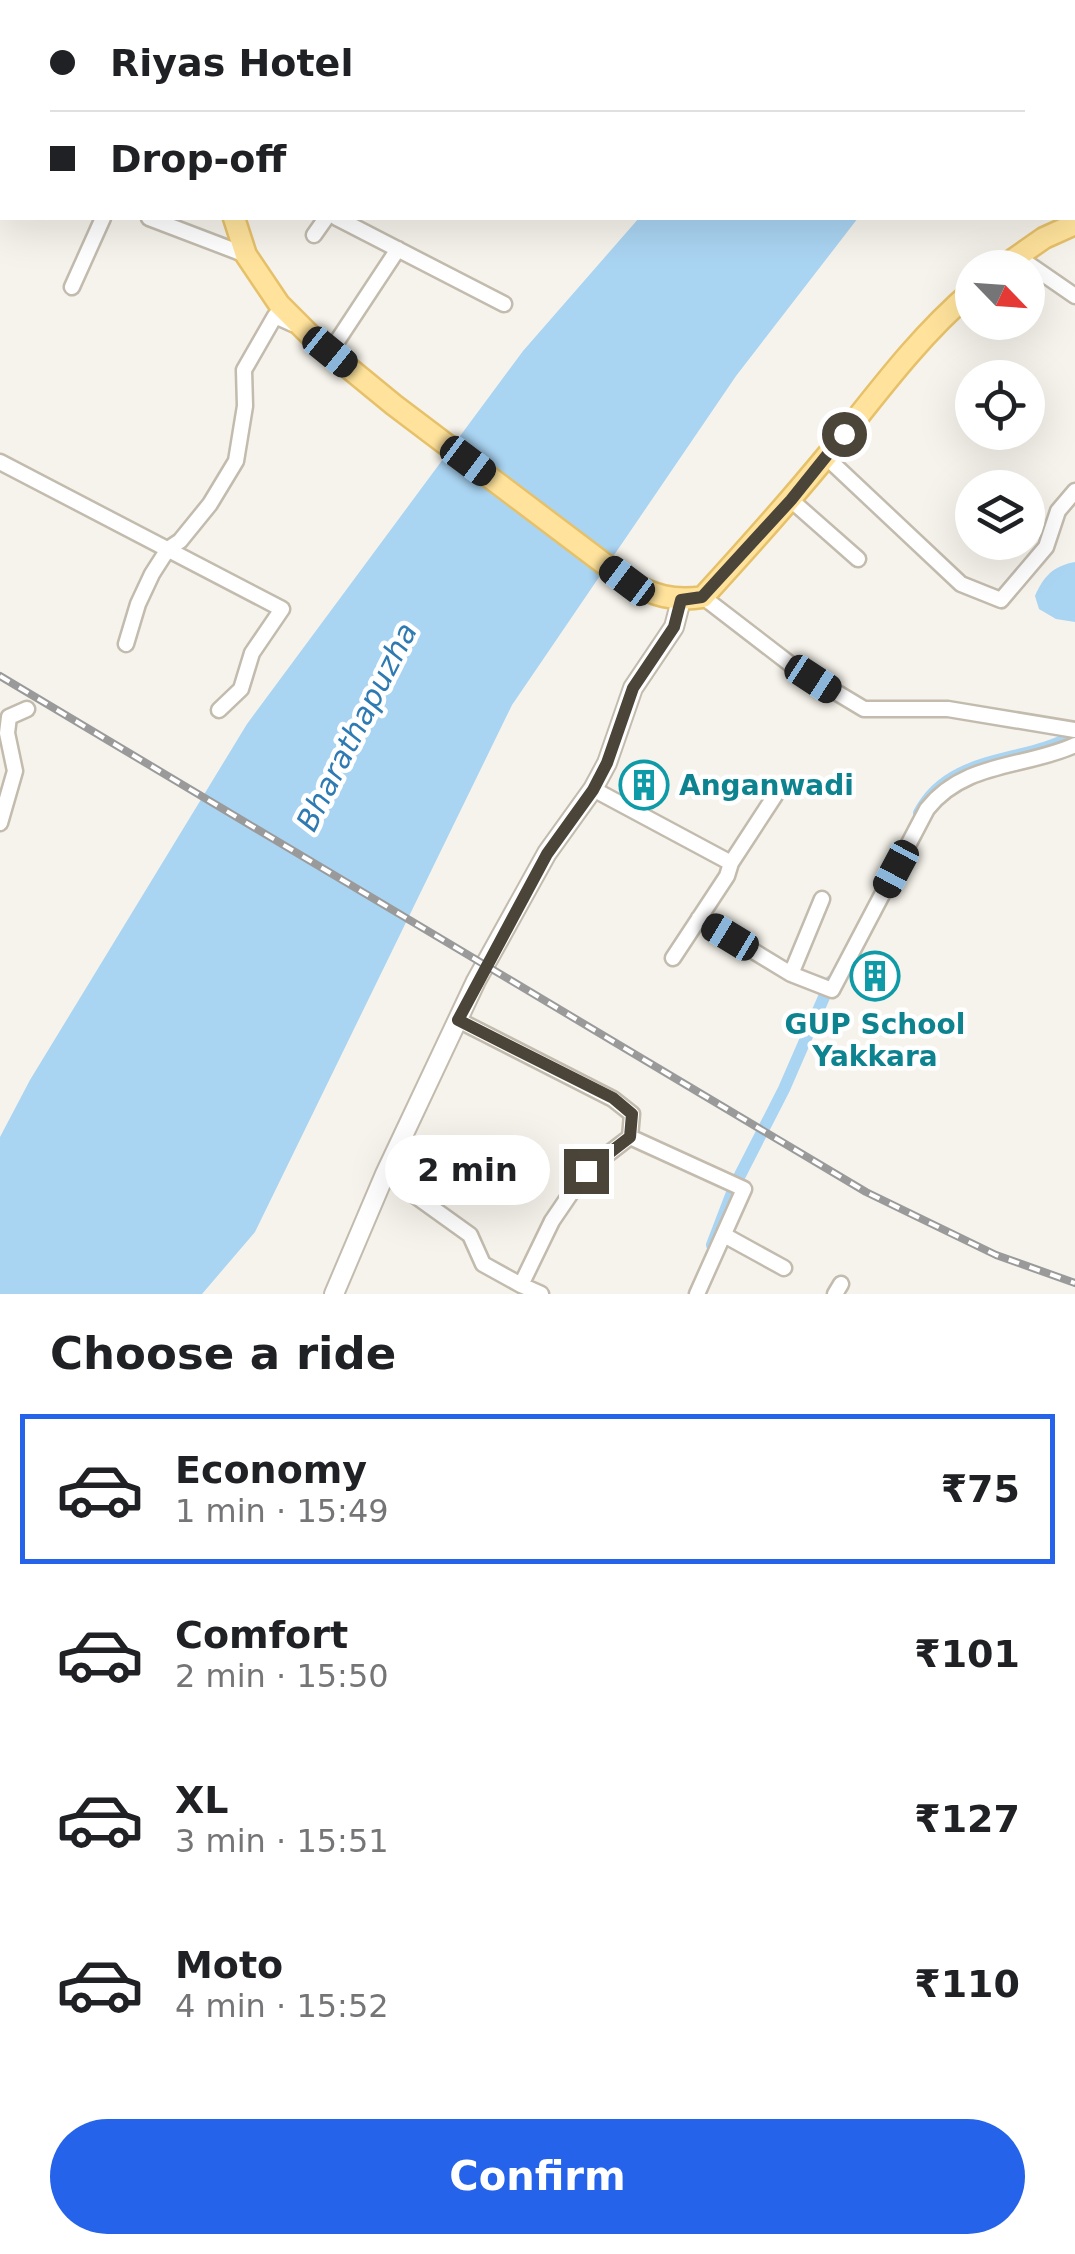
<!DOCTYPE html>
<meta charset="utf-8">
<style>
body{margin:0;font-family:"DejaVu Sans",sans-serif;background:#f6f6f6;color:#202124;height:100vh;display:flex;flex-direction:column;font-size:38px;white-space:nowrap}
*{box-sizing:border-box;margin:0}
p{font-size:32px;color:#757577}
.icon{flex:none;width:55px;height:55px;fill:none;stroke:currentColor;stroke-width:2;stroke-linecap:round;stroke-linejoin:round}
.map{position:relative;height:1294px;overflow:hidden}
.drawer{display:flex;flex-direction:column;background:#fff;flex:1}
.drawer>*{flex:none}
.hud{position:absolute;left:0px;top:0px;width:1075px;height:220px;box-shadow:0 10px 40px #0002;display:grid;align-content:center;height:220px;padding:0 50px;background:#fff}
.needle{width:65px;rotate:115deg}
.tools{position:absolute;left:955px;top:250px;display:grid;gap:20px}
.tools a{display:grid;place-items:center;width:90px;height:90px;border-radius:50%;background:#fff;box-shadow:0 10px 40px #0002;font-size:50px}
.end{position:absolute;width:45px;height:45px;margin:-22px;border:12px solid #4b4439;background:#fff;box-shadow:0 0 0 5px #fff}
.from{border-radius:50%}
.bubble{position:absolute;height:70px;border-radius:35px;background:#fff;box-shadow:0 10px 40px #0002;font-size:32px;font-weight:700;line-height:70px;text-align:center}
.car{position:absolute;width:30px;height:60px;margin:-30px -15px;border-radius:12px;box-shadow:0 0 8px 2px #0007;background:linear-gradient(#222 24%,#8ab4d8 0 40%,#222 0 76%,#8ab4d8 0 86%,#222 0)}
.hud b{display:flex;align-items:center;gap:35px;height:95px;font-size:38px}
.hud b+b{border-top:2px solid #e0e0e0}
.hud i{width:25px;height:25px;background:#202124}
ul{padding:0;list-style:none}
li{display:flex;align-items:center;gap:30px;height:150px;margin:0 20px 15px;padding:0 30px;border:5px solid transparent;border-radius:0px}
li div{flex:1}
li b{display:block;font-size:38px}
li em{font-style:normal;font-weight:700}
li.current{border-color:#2563eb}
li>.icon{width:90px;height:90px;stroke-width:1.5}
h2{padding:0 50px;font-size:45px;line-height:120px}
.primary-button{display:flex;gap:20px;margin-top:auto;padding:20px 50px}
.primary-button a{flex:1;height:115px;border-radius:60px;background:#2563eb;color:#fff;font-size:40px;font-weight:700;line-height:115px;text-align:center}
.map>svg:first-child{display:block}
.water{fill:#a9d4f2}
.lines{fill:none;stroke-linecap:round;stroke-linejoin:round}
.canal{stroke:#a9d4f2;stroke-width:12}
.minor-casing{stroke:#c2bbae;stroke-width:19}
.tertiary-casing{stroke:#c2bbae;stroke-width:22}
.primary-casing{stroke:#e6c16a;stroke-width:25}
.minor{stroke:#fff;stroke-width:14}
.tertiary{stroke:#fff;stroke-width:18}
.primary{stroke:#ffe39c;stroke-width:20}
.rail-casing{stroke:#9a9a9a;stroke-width:8}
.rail{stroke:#fff;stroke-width:4;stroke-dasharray:11;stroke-linecap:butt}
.route{stroke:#4b4439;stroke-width:12}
.labels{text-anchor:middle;stroke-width:9;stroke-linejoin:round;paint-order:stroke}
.culture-label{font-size:28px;font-weight:bold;fill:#0d838f;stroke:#fff;text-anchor:start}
.water-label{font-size:30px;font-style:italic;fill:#2e7ab2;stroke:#fff}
</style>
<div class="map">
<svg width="1075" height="1294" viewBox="0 0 1075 1294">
<rect width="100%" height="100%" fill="#f6f3ec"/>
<!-- water -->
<path class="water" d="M639,218H858L736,376L512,705L255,1232L202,1294H0V1137L30,1080L247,724L523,351Z
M1075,562V622L1056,619L1039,609L1035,596C1044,576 1053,566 1075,562Z"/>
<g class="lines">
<!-- canal -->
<path class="canal" d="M0,90L2,89
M919,813C950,753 1024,764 1075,735
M712,1245L735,1185L784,1089L831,981"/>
<!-- minor casing -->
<g class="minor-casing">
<path id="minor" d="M568,0L573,2
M135,2L137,0
M532,2L534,0
M0,99L2,98
M149,218L246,255
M337,218L504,304
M314,235L326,218
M1017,256L1075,296
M72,287L103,218
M330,352L398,249
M826,457L961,584L1001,600L1046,547L1058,511L1075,491
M0,462L282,609L252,653L241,689L219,710
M791,500L858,559
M703,597L794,667L864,709H948L1075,730
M126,644L138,604L152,574L168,549L180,541L210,504L236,461L245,406L244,370L275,316L293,324
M593,789L731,863L776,794
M0,823L15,771L7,733L9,717L27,709
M699,918L791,974L822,899
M673,958L727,876L731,863
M791,974L832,990L927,809C965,761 1025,768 1075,745
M458,1020L613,1099L632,1114L630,1137L744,1189L697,1294
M385,1174L470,1235L483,1264L521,1285L552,1221L586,1171L630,1137
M724,1235L784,1268
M521,1285L541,1294
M835,1294L841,1284"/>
</g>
<!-- tertiary casing -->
<g class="tertiary-casing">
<path id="tertiary" d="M334,1294L385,1174L476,981L547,853L593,789L607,763L633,688L674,627L681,600"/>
</g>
<!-- primary casing -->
<g class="primary-casing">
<path id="primary" d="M218,0V2
M234,218L246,255L279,304L316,341L394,405L627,581C653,595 673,602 703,597C746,550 789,502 830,452C875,396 917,338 972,291
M1001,268L1044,238L1075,224"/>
</g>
<!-- minor -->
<use href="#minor" class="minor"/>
<!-- tertiary -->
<use href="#tertiary" class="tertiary"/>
<!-- primary -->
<use href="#primary" class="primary"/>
<!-- rail casing -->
<g class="rail-casing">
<path id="rail" d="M0,676L866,1192L996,1255L1075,1283"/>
</g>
<!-- rail -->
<use href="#rail" class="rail"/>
</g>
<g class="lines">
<!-- route -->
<path class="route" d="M586,1171L630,1137L632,1114L613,1098L458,1020L547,854L593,790L607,763L633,688L674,627L681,600L702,597L791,500L844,434"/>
</g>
<!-- icons -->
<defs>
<g id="building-ring" transform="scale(2.5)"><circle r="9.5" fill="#fff" stroke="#0f9aa8" stroke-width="1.5"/><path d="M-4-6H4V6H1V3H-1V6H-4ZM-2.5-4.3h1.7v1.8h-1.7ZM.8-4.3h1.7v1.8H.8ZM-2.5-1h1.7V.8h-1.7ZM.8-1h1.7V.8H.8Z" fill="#0f9aa8"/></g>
</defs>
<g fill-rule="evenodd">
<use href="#building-ring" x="644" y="785"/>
<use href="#building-ring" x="875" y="976"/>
</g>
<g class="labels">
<!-- culture labels -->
<g class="culture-label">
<text x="679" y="795">Anganwadi</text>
<text x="875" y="1034" text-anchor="middle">GUP School<tspan x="875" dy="32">Yakkara</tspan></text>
</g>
<!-- water labels -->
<g class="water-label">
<text transform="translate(357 727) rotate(-63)" y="10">Bharathapuzha</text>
</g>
</g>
</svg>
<div class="tools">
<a><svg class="needle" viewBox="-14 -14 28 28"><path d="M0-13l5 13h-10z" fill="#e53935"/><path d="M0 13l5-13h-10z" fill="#757577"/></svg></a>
<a><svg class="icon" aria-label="locate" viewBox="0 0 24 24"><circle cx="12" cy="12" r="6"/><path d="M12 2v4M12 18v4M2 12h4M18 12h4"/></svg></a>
<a><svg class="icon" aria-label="layers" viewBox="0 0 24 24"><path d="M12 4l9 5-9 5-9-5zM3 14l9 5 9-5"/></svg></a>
</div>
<i class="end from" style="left:844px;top:434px"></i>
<i class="end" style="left:586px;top:1171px"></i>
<div class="bubble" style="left:385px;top:1135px;width:165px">2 min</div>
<i class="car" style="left:330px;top:352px;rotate:129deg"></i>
<i class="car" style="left:468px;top:461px;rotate:127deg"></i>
<i class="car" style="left:627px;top:581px;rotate:307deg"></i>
<i class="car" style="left:813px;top:679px;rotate:123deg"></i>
<i class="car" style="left:896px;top:869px;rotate:208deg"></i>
<i class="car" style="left:730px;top:937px;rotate:301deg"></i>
<div class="hud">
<b><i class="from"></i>Riyas Hotel</b>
<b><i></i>Drop-off</b>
</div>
</div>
<section class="drawer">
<h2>Choose a ride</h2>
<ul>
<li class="current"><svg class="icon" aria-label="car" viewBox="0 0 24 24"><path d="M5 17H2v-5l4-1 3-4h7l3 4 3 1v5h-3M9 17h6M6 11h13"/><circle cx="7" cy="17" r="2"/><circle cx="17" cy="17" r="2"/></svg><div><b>Economy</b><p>1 min · 15:49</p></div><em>₹75</em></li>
<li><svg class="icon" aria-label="car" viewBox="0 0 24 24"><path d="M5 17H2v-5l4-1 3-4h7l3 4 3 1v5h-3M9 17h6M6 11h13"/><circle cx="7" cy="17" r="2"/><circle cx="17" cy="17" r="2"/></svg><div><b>Comfort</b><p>2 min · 15:50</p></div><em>₹101</em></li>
<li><svg class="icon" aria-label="car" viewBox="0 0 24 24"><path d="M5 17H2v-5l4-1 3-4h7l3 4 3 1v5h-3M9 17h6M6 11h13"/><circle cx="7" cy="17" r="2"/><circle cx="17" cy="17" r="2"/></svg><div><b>XL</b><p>3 min · 15:51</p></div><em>₹127</em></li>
<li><svg class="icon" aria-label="car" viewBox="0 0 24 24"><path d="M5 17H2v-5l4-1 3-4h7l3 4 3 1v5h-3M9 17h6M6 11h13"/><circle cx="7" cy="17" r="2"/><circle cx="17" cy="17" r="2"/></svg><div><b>Moto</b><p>4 min · 15:52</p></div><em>₹110</em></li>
</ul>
<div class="primary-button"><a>Confirm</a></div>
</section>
